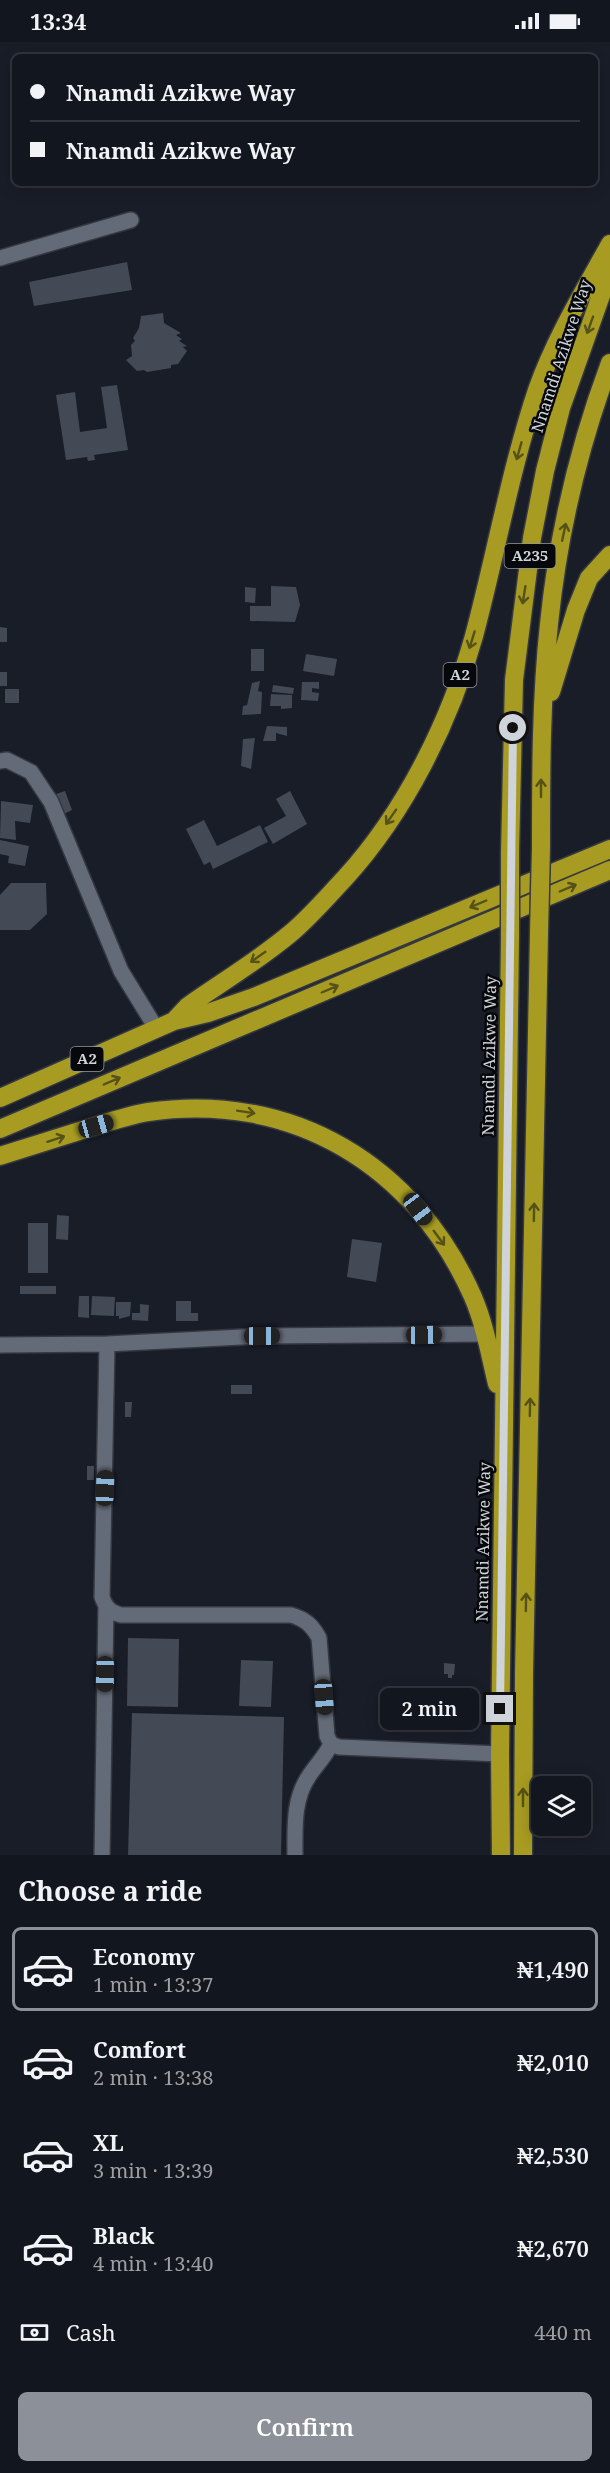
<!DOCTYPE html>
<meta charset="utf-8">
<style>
body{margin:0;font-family:"Noto Serif",serif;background:#1b1f27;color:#f1f3f6;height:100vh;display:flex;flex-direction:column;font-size:22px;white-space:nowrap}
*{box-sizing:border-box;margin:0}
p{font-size:20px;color:#9c9fa4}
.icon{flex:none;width:33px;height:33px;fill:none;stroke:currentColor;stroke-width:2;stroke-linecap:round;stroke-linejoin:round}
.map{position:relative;height:1813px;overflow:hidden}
.details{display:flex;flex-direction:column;background:#12161e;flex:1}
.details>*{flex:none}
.top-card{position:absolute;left:12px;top:12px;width:586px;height:132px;border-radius:9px;box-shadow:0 3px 15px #0003,0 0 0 2px #31353c;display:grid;align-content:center;height:132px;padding:0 18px;background:#12161e}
.controls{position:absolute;left:531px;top:1734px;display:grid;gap:12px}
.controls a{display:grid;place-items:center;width:60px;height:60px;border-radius:9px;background:#12161e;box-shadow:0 3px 15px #0003,0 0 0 2px #31353c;font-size:30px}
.end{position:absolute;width:27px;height:27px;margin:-14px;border:8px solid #cfd3da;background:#111;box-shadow:0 0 0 3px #111}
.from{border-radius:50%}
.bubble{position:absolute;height:42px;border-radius:9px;background:#12161e;box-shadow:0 3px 15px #0003,0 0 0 2px #31353c;font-size:20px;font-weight:600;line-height:42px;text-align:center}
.car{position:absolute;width:18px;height:36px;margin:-18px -9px;border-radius:8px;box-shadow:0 0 4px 2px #0007;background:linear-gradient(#222 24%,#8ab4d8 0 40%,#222 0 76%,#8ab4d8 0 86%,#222 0)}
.top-card b{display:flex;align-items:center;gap:21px;height:57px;font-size:22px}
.top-card b+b{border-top:2px solid #31353c}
.top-card i{width:15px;height:15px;background:#f1f3f6}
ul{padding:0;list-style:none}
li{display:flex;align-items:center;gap:18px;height:84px;margin:0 12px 9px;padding:0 6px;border:3px solid transparent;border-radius:9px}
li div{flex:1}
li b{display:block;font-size:22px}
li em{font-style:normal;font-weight:600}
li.selected{border-color:#8c9099}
li>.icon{width:54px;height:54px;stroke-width:1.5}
h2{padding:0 18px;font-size:27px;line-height:72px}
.pay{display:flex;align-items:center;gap:15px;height:66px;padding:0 18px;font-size:22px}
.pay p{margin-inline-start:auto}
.action{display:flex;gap:12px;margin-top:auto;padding:12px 18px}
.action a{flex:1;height:69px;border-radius:9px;background:#8c9099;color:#fff;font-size:24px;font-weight:600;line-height:69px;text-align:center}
.status{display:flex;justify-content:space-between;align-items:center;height:42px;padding:0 30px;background:#12161e;direction:ltr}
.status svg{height:16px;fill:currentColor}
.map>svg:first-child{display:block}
.building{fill:#434955}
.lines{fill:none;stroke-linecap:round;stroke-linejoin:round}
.minor-casing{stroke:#353840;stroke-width:18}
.highway-casing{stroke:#353840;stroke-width:21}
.minor{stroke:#646b78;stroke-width:15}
.highway{stroke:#a79b22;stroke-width:18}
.highway-bridge-casing{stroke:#353840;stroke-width:21;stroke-linecap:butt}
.highway-bridge{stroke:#a79b22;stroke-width:18}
.oneway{stroke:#565217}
.route{stroke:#cfd3da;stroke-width:8}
.labels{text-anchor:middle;stroke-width:5;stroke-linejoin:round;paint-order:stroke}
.shield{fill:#06080c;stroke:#93969c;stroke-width:1.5}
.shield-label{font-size:15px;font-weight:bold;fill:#cfd3da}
.street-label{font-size:16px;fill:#cfd3da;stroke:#06080c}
</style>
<div class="status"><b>13:34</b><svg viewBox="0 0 49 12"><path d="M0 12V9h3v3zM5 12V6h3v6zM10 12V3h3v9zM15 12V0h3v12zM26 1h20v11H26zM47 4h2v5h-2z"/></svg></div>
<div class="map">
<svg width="610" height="1813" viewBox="0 0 610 1813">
<rect width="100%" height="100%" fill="#181d28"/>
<!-- building -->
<path class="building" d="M127,220L132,248L34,264L29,240Z
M163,271L164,281L181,291L176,293L182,297L179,299L187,304L183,305L187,309L178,322L171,323V326L147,330L144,328L137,329L126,318L132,314L131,303L135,299L133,296L139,286L141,274Z
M117,343L128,408L94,413L95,418L88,419L87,415L66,418L56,353L75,350L80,390L107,386L101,345Z
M271,544L296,545L300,563L295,580L250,579V564H271Z
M245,545L256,546L255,561L245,560Z
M0,585L7,586V600H0Z
M251,607H264V629H251Z
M306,612L337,617L334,634L303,629Z
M0,630H7V644H0Z
M260,639L258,649L262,650L261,672L242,673L243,664L247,663L252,641Z
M302,640H319V647L312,646V650L319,651L318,659L301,658Z
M273,643L294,646L293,652L272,650Z
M5,647H19V661H5Z
M271,652L292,653V666L281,667V664H270Z
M267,684L287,685V694L276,691V699H263Z
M255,696L251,727L241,724L243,697Z
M65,749L72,768L64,772L56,752Z
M290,749L307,782L273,802L264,786L286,774L276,757Z
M1,759L33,763L30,781L15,779L16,798L0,796Z
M204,778L217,804L260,783L268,800L213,827L210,820L204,823L186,787Z
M0,798L29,804L25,824L8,821L9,814L0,812Z
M11,841H46L47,872L30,888H0V853Z
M57,1173L69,1174L68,1198L56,1197Z
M28,1181H48V1231H28Z
M352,1197L382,1201L376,1240L347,1235Z
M20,1244H56V1252H20Z
M79,1254H89V1276L78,1275Z
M92,1254L115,1255L114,1274L91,1273Z
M176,1259H191V1271H198V1279H176Z
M116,1260H131L130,1274L119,1277V1274H116Z
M140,1262L149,1263L148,1279L132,1278V1271H140Z
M231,1343H252V1352H231Z
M125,1360H132L131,1375H125Z
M87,1424H94V1438H87Z
M128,1596L179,1597L178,1665L127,1664Z
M241,1618L273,1619L271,1665L239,1664Z
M444,1621L455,1622L454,1633H452V1636H448V1632H444Z
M132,1671L284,1675L281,1813H128Z"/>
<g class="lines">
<!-- minor casing -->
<g class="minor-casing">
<path id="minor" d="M0,216L131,178
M0,719L7,718L31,730L51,760L121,929L156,986
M107,1302L102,1555C106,1566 110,1570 121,1573H291C305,1577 312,1583 319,1596L327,1694L331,1702L339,1705L500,1712
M0,1303L107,1302L262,1294L486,1292
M102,1813L106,1564
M295,1813C295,1786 293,1757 309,1734C316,1723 325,1715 331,1702"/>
</g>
<!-- highway casing -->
<g class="highway-casing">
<path id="highway" d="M551,650L576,568L589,536L610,513
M541,805C541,730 541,656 549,582C558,493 579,404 610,321
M510,811L514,638L532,496L545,429L561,366L610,228
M174,979L188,964C222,940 259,918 291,891C310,875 328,854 345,836C405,770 450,680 474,594C496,512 510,429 537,348C555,297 584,249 610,202
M0,1056L174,979L208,971L254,955L610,807
M0,1087L610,828
M0,1114C36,1103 72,1091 108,1080C121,1077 134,1072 148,1070C292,1049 415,1123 473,1255C485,1283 490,1313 497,1342
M501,1813L500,1712L510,894
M523,1813L524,1632L539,891"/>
</g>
<!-- minor -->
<use href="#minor" class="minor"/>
<!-- highway -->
<use href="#highway" class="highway"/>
<!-- highway-bridge casing -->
<g class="highway-bridge-casing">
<path id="highway-bridge" d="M539,891L541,805
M510,894V811"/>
</g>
<!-- highway-bridge -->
<use href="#highway-bridge" class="highway-bridge"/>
</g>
<!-- one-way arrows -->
<defs><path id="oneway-shaft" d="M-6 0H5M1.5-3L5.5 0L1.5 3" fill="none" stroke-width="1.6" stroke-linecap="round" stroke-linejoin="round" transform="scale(1.5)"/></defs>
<g class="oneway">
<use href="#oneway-shaft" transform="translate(590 283) rotate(110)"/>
<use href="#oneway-shaft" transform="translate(519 409) rotate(106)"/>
<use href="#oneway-shaft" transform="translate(564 490) rotate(-78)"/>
<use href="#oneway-shaft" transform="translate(524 553) rotate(99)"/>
<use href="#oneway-shaft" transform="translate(472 598) rotate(107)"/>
<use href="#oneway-shaft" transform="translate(541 746) rotate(-90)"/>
<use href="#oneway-shaft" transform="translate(391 775) rotate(125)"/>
<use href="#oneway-shaft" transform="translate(568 846) rotate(-23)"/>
<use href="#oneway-shaft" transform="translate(478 862) rotate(157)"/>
<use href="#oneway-shaft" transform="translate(258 915) rotate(145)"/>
<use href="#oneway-shaft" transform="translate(330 947) rotate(-23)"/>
<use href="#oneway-shaft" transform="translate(112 1039) rotate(-23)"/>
<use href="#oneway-shaft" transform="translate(246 1070) rotate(9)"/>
<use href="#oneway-shaft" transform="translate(56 1097) rotate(-18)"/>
<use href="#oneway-shaft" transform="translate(534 1170) rotate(-89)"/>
<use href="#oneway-shaft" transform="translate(439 1196) rotate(54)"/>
<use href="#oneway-shaft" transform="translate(530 1365) rotate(-89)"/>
<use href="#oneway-shaft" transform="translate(526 1560) rotate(-89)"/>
<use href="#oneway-shaft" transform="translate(523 1755) rotate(-90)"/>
</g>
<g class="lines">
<!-- route -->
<path class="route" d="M500,1667L513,686"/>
</g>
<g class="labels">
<!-- shield labels -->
<g class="shield">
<rect x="504.5" y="502" width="51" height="24" rx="4.5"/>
<rect x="443.5" y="621" width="33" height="24" rx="4.5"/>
<rect x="70.5" y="1005" width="33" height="24" rx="4.5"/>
</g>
<g class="shield-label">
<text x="530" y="519">A235</text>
<text x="460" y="638">A2</text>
<text x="87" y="1022">A2</text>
</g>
<!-- street labels -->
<g class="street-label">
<text transform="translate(561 314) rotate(-72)" y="6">Nnamdi Azikwe Way</text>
<text transform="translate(489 1014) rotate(-89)" y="6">Nnamdi Azikwe Way</text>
<text transform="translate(483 1500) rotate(-89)" y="6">Nnamdi Azikwe Way</text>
</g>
</g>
</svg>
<div class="controls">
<a><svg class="icon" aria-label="layers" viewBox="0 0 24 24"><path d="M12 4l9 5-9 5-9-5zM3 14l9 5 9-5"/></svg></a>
</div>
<i class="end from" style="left:513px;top:686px"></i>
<i class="end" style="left:500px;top:1667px"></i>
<div class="bubble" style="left:380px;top:1646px;width:99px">2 min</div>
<i class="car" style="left:96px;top:1084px;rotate:74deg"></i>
<i class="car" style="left:418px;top:1167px;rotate:143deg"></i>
<i class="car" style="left:424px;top:1293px;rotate:89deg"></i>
<i class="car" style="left:262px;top:1294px;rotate:90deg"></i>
<i class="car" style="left:105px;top:1446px;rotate:2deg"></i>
<i class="car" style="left:105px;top:1632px;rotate:181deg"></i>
<i class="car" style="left:324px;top:1655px;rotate:176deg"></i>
<div class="top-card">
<b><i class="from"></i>Nnamdi Azikwe Way</b>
<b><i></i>Nnamdi Azikwe Way</b>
</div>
</div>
<section class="details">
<h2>Choose a ride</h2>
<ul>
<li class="selected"><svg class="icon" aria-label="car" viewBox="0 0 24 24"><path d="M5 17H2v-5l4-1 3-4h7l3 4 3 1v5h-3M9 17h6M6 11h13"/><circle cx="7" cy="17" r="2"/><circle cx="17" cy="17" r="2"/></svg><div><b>Economy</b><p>1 min · 13:37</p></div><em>₦1,490</em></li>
<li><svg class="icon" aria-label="car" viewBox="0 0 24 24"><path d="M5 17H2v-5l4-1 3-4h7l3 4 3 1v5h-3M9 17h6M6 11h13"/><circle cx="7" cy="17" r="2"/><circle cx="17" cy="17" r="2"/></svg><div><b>Comfort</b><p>2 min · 13:38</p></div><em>₦2,010</em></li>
<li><svg class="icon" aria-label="car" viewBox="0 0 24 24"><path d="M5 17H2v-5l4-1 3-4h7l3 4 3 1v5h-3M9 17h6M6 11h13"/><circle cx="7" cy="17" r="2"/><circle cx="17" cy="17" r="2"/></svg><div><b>XL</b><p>3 min · 13:39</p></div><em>₦2,530</em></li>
<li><svg class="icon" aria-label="car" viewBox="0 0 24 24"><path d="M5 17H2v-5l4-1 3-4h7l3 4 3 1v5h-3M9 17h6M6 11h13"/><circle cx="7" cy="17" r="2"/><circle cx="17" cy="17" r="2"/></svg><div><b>Black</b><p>4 min · 13:40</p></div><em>₦2,670</em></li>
</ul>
<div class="pay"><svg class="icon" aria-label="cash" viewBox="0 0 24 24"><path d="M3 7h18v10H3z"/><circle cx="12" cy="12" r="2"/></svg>Cash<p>440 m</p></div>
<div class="action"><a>Confirm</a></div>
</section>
